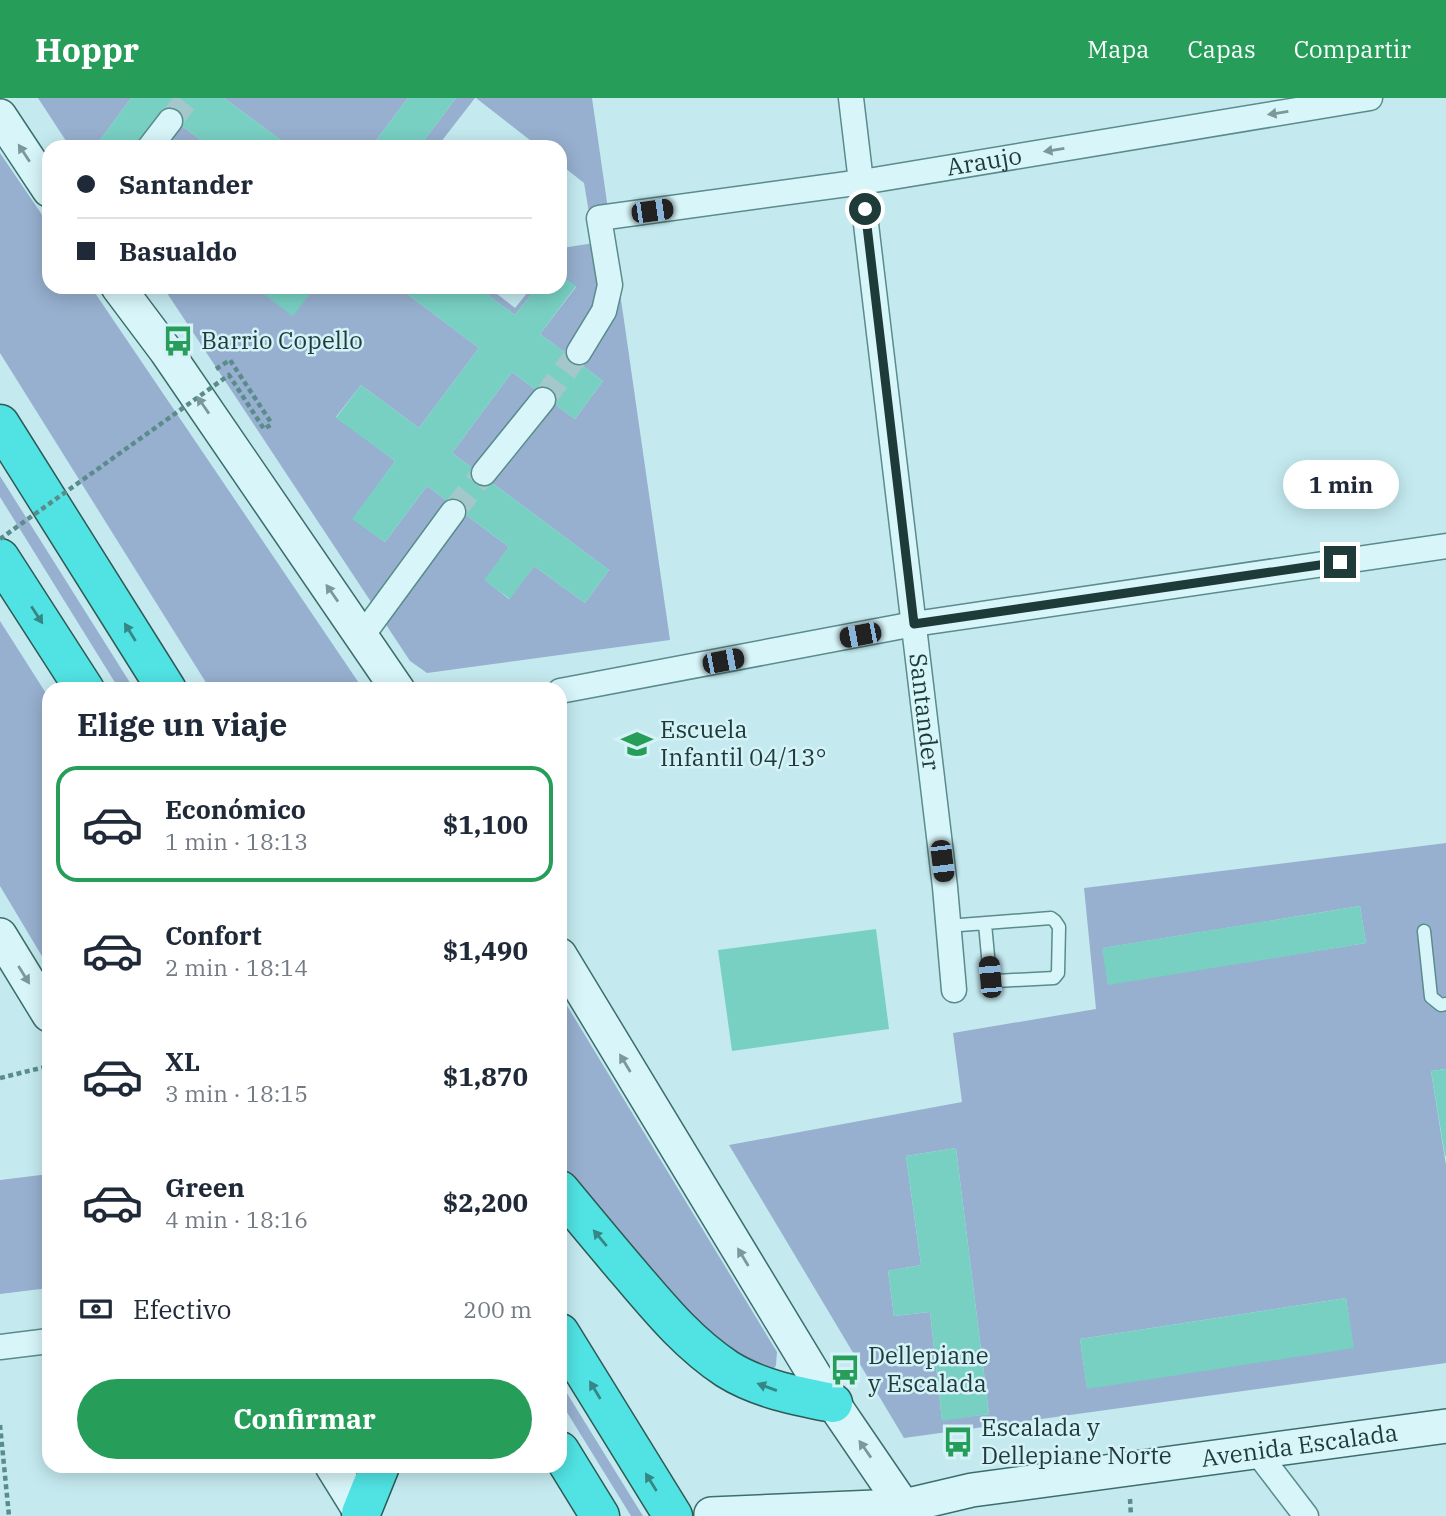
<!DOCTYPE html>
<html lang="es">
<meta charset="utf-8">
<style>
body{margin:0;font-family:"IBM Plex Serif",serif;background:#f6f6f7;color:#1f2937;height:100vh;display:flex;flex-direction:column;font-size:26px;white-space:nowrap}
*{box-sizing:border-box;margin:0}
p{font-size:23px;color:#747a83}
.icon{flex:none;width:38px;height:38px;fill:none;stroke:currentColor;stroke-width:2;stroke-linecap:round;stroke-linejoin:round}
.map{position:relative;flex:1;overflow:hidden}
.details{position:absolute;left:42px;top:584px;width:525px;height:791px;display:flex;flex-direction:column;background:#fff;border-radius:21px;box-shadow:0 4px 18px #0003}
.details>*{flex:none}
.top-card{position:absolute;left:42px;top:42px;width:525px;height:154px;border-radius:21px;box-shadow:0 4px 18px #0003;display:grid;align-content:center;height:154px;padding:0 35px;background:#fff}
.end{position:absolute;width:32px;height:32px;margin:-16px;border:9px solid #1e3b39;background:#fff;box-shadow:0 0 0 4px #fff}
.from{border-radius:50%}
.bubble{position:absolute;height:49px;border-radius:24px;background:#fff;box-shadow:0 4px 18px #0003;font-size:23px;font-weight:800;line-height:49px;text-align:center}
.car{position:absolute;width:21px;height:42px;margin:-21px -10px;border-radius:9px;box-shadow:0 0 5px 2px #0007;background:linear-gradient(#222 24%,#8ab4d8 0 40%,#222 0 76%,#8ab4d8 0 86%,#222 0)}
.top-card b{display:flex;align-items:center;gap:24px;height:66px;font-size:26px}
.top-card b+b{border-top:2px solid #e0e1e3}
.top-card i{width:18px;height:18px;background:#1f2937}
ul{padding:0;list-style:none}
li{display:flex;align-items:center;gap:21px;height:116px;margin:0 14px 10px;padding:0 21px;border:4px solid transparent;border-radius:21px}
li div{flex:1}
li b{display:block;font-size:26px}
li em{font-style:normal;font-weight:800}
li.current{border-color:#269e5a}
li>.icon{width:63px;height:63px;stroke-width:1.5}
h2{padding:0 35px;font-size:32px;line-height:84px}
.pay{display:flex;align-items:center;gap:18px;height:77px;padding:0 35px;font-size:26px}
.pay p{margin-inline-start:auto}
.cta{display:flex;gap:14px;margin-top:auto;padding:14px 35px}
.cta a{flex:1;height:80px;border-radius:42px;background:#269e5a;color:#fff;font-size:28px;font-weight:800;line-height:80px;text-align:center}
header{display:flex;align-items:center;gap:42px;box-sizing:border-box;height:98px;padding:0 35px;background:#269e5a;color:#fff}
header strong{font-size:33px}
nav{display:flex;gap:38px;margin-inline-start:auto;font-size:24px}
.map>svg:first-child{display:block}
.green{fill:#97b0cf;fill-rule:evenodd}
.building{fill:#78d0c3}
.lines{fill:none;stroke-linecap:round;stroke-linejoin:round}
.street-tunnel{stroke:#a3c7cb;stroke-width:24;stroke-dasharray:24 12;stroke-linecap:butt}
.lane-casing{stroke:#598c8b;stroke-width:15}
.street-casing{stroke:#598c8b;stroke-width:27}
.secondary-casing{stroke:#3c6e6b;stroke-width:36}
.highway-casing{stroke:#2e5a56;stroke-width:41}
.path{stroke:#598c8b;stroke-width:4.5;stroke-dasharray:5 3.5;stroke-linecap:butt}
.lane{stroke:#d8f6fa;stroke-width:12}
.street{stroke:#d8f6fa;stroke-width:24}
.secondary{stroke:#d8f6fa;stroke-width:33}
.highway{stroke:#51e3e3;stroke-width:38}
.path-bridge{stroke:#598c8b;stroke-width:4.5;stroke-dasharray:5 3.5;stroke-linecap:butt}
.oneway{fill:#7b989a}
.oneway2{fill:#358786}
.route{stroke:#1e3b39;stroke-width:9}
.labels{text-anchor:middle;stroke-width:5;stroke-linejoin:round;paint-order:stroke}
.street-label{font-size:24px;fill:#1e3b39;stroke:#d4f2f7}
.poi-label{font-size:24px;fill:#1e3b39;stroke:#d4f2f7;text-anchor:start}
</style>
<header>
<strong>Hoppr</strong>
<nav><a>Mapa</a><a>Capas</a><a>Compartir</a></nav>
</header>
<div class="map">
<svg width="1446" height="1418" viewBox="0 0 1446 1418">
<rect width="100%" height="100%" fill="#c4eaf0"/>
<!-- green -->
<path class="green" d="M38,0H131L95,49H70Z
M224,0H408L371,49H290Z
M456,0H475L437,49H419Z
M476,0H592L670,542L427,575L410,563L163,189H267L262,195L315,189H398L479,250L419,330L361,287L336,319L395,363L353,421L385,444L427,388L509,449L485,482L509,501L534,468L585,505L609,472L452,355L512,274L575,321L603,283L540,236L576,189L560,177V153L562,150L594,145L584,85L560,66V49H539Z
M162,13L210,49H135Z
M0,55L49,127V189H91L363,591H210L0,255Z
M477,189H488L515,210L532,189H537L515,217Z
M0,378L134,591H119L0,399Z
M0,523L49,600V870L0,788Z
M1446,745V971L1431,973L1446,1067V1265L904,1340L729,1047L962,1004L953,935L1096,911L1084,790ZM1360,808L1366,845L1108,886L1103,850ZM956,1050L989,1316L942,1322L930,1214L894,1218L888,1173L921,1167L906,1058ZM1346,1200L1353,1249L1087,1290L1080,1241Z
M560,896L777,1254L776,1267L771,1277L719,1258L560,1073Z
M49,1076V1190L0,1196V1082Z
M560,1284L643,1418H631L560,1303Z"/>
<!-- building -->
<path class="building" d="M131,0H224L290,49H210L162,13L135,49H95Z
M408,0H456L419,49H371Z
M560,177L576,188L540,236L603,283L575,321L512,274L452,355L609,472L585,505L534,468L510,501L484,482L509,449L427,388L385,444L352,421L395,363L336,320L361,287L419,330L479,250L398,189H477L515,217L537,189H560Z
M267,189H315L293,218L262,195Z
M1360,808L1366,845L1108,887L1102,850Z
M876,831L889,931L732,953L718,852Z
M1446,971V1058H1445L1431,973Z
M956,1050L989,1316L942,1323L930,1214L894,1218L888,1173L921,1167L906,1058Z
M1346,1200L1354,1250L1087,1291L1080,1241Z"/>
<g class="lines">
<!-- street-tunnel -->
<path class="street-tunnel" d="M170,23L188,0
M543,302L579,254
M453,414L484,375"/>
<!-- lane casing -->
<g class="lane-casing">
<path id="lane" d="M947,828L1051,820L1055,823L1059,829L1058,875L1054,880L996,883L990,879L985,826
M1424,833L1431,899L1441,907L1446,906"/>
</g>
<!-- street casing -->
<g class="street-casing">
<g id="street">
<path id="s1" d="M851,0L945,789L954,892"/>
<path d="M150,49L170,23"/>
<path id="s2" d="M579,254L604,213L610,187L599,120L862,84L1370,0"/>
<path d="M484,375L543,302"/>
<path d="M362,538L453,414"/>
<path d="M560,593L914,526L1446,448"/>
<path d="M0,1249L49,1243"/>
<path d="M1257,1354L1306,1418"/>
</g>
</g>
<!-- secondary casing -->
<g class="secondary-casing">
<g id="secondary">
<path d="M0,18L49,92"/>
<path d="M118,189L166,253L398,592"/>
<path d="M0,837L49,917"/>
<path d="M560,857L818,1283L910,1418"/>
<path d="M332,1368L363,1418"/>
<path d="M711,1416L898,1408"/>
<path id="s3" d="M874,1418L904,1408L972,1392L1446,1328"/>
</g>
</g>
<!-- highway casing -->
<g class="highway-casing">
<path id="highway" d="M0,326L167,592
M0,460L85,592
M560,1092C584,1121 608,1150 632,1178C661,1212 689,1246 727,1271C759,1291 797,1298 833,1305
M560,1235L673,1418
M560,1353L600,1418
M361,1415L380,1368"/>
</g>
<!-- path -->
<path class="path" d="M216,271L230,262L272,326
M0,980L49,968
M0,1327L9,1418
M1130,1401L1131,1418"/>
<!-- lane -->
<use href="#lane" class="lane"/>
<!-- street -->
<use href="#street" class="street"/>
<!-- secondary -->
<use href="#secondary" class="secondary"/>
<!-- highway -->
<use href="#highway" class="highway"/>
<!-- path-bridge -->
<path class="path-bridge" d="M0,441L229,277L264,331L272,326"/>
</g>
<!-- one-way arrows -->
<defs><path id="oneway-solid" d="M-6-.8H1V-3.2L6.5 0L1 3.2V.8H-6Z" transform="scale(1.75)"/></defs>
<g class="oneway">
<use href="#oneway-solid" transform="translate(1278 15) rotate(171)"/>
<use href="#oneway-solid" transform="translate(1054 52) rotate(171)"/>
<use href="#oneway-solid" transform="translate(24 55) rotate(-123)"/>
<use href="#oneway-solid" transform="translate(203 307) rotate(-125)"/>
<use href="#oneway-solid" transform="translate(332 495) rotate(-125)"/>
<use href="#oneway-solid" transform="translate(24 877) rotate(58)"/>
<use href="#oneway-solid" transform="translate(625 965) rotate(-121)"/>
<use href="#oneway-solid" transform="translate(743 1159) rotate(-121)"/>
<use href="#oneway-solid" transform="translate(865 1351) rotate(-125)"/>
</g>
<g class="oneway2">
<use href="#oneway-solid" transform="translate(37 517) rotate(57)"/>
<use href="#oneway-solid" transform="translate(130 534) rotate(-122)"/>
<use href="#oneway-solid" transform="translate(600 1140) rotate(-130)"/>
<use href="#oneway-solid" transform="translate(767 1289) rotate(-160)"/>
<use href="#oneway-solid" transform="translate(595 1292) rotate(-121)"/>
<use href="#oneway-solid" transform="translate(651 1384) rotate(-122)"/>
</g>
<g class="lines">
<!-- route -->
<path class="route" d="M865,111L914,526L1340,464"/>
</g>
<!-- icons -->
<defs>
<g id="bus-bare" transform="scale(2.415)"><path d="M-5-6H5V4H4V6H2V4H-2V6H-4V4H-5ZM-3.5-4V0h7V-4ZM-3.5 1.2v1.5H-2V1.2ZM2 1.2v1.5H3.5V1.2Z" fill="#269e5a" stroke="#d4f2f7" stroke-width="2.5" paint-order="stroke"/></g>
<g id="school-bare" transform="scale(2.415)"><path d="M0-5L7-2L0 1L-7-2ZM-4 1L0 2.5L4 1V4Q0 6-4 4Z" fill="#269e5a" stroke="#d4f2f7" stroke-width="2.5" paint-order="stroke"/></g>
</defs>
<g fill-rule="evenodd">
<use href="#bus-bare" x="178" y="243"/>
<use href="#school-bare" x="637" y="646"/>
<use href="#bus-bare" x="845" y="1272"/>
<use href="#bus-bare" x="958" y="1344"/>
</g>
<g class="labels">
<!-- street labels -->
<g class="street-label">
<text dy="8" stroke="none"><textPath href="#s2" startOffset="532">Araujo</textPath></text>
<text dy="8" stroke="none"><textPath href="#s1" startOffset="618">Santander</textPath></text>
<text dy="8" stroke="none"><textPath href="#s3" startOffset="432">Avenida Escalada</textPath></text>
</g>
<!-- poi labels -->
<g class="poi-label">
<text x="201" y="251">Barrio Copello</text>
<text x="660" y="640">Escuela<tspan x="660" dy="28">Infantil 04/13°</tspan></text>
<text x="868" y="1266">Dellepiane<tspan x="868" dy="28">y Escalada</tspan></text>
<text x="981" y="1338">Escalada y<tspan x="981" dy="28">Dellepiane Norte</tspan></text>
</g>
</g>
</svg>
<i class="end from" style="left:865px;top:111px"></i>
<i class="end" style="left:1340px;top:464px"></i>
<div class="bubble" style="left:1283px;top:362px;width:116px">1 min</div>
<i class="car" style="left:652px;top:113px;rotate:82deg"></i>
<i class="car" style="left:860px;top:537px;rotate:259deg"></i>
<i class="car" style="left:723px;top:563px;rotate:79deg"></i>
<i class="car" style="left:942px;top:763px;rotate:173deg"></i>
<i class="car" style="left:990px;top:879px;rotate:355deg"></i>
<div class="top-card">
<b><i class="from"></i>Santander</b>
<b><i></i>Basualdo</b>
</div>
<section class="details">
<h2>Elige un viaje</h2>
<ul>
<li class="current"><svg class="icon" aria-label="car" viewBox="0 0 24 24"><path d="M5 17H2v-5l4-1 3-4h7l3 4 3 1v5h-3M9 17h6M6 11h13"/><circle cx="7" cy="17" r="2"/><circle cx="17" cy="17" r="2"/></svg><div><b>Económico</b><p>1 min · 18:13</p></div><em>$1,100</em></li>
<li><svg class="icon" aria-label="car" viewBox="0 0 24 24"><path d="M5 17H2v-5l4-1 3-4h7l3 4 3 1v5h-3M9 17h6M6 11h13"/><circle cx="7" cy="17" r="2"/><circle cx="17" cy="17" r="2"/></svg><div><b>Confort</b><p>2 min · 18:14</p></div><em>$1,490</em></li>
<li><svg class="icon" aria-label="car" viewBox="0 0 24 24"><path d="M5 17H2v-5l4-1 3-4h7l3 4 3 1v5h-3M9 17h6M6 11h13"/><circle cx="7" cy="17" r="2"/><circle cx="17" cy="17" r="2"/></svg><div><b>XL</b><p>3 min · 18:15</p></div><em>$1,870</em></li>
<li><svg class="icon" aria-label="car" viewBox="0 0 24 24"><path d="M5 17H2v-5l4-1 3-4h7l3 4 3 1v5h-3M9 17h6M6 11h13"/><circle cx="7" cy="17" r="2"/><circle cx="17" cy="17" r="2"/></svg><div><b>Green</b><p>4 min · 18:16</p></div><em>$2,200</em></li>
</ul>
<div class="pay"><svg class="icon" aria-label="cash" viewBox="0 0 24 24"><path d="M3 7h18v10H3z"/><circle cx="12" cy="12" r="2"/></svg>Efectivo<p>200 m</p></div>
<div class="cta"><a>Confirmar</a></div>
</section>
</div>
